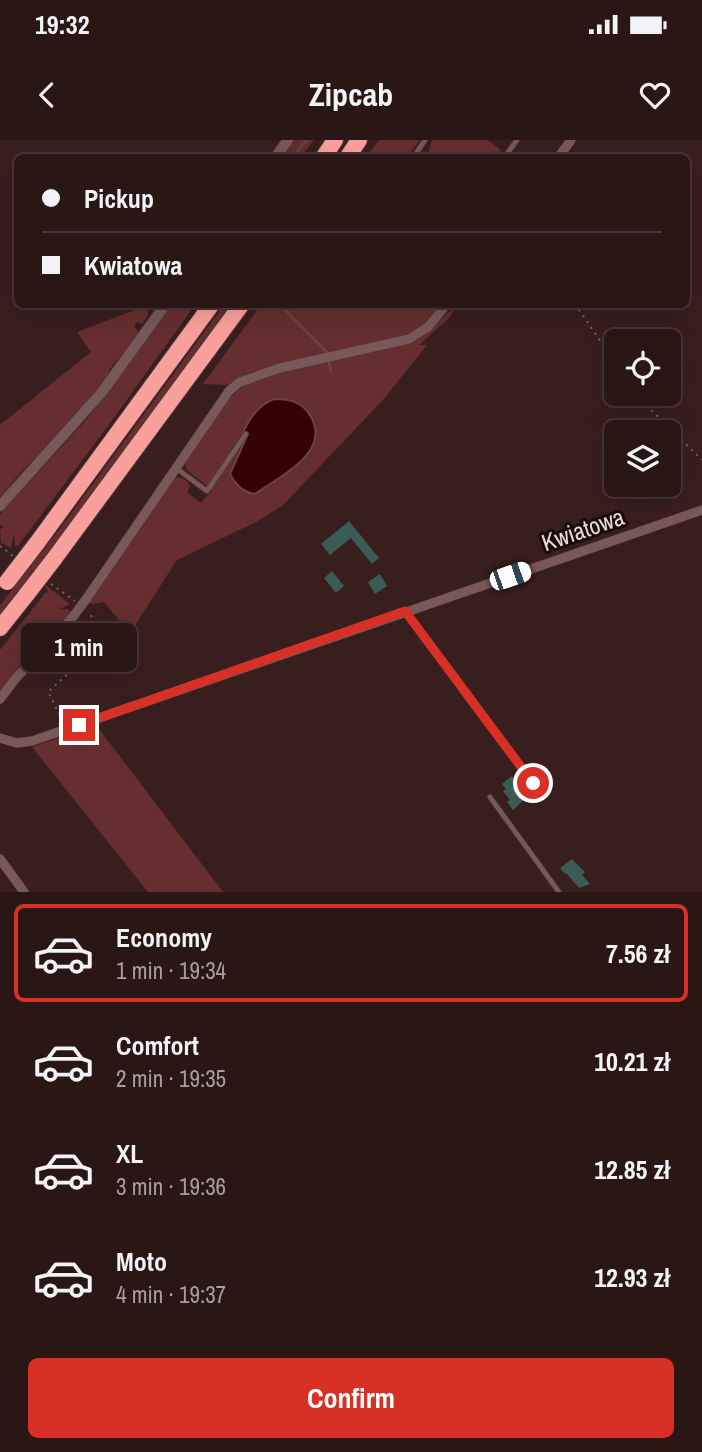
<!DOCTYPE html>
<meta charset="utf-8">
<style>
body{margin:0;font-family:"Archivo Narrow",sans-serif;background:#331f1f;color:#f1f3f6;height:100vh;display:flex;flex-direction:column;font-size:26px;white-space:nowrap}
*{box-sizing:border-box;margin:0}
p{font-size:23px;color:#a69fa1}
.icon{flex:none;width:38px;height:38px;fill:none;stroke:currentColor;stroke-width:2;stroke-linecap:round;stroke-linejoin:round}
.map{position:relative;height:752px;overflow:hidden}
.drawer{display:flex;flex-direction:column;background:#2b1616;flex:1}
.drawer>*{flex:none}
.top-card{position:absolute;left:14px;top:14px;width:676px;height:154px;border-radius:10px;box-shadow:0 7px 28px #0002,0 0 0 2px #473535;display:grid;align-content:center;height:154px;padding:0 28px;background:#2b1616}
.buttons{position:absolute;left:604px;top:189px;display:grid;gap:14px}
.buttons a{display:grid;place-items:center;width:77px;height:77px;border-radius:10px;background:#2b1616;box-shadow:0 7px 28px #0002,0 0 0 2px #473535;font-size:35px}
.end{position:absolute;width:32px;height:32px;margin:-16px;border:9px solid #d93025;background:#fff;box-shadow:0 0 0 4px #fff}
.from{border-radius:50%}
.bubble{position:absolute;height:49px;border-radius:10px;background:#2b1616;box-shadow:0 7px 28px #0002,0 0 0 2px #473535;font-size:23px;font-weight:700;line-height:49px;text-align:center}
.car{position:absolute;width:21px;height:42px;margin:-21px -10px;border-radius:9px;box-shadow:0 0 5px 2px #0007;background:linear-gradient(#fff 24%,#345 0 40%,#fff 0 76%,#345 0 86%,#fff 0)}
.top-card b{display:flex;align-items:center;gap:24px;height:66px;font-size:26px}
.top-card b+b{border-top:2px solid #473535}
.top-card i{width:18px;height:18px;background:#f1f3f6}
ul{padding:12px 0 0;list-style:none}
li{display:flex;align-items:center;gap:21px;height:98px;margin:0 14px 10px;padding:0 14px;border:4px solid transparent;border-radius:10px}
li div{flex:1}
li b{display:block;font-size:26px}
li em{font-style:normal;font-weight:700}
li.on{border-color:#d93025}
li>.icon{width:63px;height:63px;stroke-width:1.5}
.primary-button{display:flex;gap:14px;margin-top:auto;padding:14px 28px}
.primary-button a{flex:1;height:80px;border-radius:10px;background:#d93025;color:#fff;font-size:28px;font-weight:700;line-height:80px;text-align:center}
.status{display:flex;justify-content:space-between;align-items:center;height:49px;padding:0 35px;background:#2b1616;direction:ltr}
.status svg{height:19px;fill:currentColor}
header{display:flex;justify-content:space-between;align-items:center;height:91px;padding:0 28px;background:#2b1616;font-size:32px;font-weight:700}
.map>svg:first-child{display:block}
.green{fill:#662e2e}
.water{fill:#360105;stroke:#6c4244;stroke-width:2}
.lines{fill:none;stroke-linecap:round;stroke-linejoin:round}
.stream{stroke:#6c4244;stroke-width:2.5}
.building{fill:#3a5c54}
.service-casing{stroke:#50393a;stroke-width:6}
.minor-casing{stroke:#50393a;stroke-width:10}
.tertiary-casing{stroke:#50393a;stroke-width:12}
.motorway-casing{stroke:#50393a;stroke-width:18}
.path{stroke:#7b6363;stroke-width:2;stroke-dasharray:2 5;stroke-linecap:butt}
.service{stroke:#785957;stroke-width:4.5}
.minor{stroke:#785957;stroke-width:9}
.tertiary{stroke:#785957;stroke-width:10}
.motorway{stroke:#faa09c;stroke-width:16}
.minor-bridge-casing{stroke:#50393a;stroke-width:10;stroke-linecap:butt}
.motorway-bridge-casing{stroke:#50393a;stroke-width:18;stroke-linecap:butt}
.minor-bridge{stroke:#785957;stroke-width:9}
.motorway-bridge{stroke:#faa09c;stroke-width:16}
.route{stroke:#d93025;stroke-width:9}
.labels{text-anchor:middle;stroke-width:6;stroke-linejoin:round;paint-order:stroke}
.street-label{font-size:24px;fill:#ebd9d7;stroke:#180c0c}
</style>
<div class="status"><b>19:32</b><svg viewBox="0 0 49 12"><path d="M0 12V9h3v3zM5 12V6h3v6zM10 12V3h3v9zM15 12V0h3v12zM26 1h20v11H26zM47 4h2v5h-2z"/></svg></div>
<header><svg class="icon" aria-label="back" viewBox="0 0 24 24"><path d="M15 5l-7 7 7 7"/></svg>Zipcab<svg class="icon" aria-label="heart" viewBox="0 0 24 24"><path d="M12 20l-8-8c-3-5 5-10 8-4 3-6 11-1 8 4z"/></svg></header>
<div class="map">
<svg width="702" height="752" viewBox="0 0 702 752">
<rect width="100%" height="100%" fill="#391e1e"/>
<!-- green -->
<path class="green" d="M293,0H314L301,17L280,18Z
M379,0H420L407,17H366Z
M432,0H488L501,10L495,17L488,15L487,18L430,17L429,10Z
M148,165V175L142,184L137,182L134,185L139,194L109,230L106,242L73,281L21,332L0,357V285L91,212L77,192Z
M172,165H195L108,286L18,406L15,405L14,393L11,408L1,403L0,389L3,388V385H0V374L87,279Z
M224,165H234L64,395L0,477V465L59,390Z
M261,165H441L420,188L396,199L252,232L229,245L203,244Z
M456,168L448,179L419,205H427L383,260L282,366L256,382L177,420L130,493L104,462L92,464L89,462L142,387L173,338C181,336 187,339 190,347L187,352L201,363L212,350L187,330L184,323C207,288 220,258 257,238L400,206C411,202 421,198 430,190C439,182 445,173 456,168Z
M44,444L70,464L58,470L68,469L71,472L19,526L0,551V510L46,452L49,454Z
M96,585L223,752H148L32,607Z"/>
<!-- water -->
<path class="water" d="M274,259C290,259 303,262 311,277C331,313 279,337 255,354C242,352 236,345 230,334L247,296L243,292C250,278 258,265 274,259Z"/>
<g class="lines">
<!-- stream -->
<path class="stream" d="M292,18L307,0
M279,164L327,212L331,232"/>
</g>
<!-- building -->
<path class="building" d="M349,381L379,418L372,424L351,398L330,415L321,404Z
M332,431L344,446L336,453L324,438Z
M380,434L387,446L375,454L368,442Z
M512,636L529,655L513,670L507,662L510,660L503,651L506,649L502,644Z
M572,719L585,732L582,735L590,744L579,748L566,733L565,734L560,728Z"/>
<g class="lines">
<!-- service casing -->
<g class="service-casing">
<path id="service" d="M413,18L425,0
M504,18L517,0
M176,328L207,351L246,294
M405,472L533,643
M490,657L559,752"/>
</g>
<!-- minor casing -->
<g class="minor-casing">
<path id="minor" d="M558,18L571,0
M87,458L229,251L240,242L280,228L409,199L428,187L447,164
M0,559L16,538L72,478
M0,598L17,603L32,601L702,370
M0,719L24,752"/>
</g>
<!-- tertiary casing -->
<g class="tertiary-casing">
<path id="tertiary" d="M275,18L288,0
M0,366L102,252L166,164"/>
</g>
<!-- motorway casing -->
<g class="motorway-casing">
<path id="motorway" d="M323,18L335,0
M347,18L359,0
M37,403L212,164
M54,419L242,164
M0,488L27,454"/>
</g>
<!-- path -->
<path class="path" d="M575,164L616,224
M638,254L648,267L702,320
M0,406L13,416
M51,444L75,461
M63,581L48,552L73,529L92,501L96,487L94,480L88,471"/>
<!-- service -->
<use href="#service" class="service"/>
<!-- minor -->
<use href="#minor" class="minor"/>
<!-- tertiary -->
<use href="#tertiary" class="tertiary"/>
<!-- motorway -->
<use href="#motorway" class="motorway"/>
<!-- minor-bridge casing -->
<g class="minor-bridge-casing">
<path id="minor-bridge" d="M72,478L87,458"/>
</g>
<!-- motorway-bridge casing -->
<g class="motorway-bridge-casing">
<path id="motorway-bridge" d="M7,442L37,403
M27,454L54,419"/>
</g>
<!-- minor-bridge -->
<use href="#minor-bridge" class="minor-bridge"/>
<!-- motorway-bridge -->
<use href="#motorway-bridge" class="motorway-bridge"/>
</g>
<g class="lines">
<!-- route -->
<path class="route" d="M79,585L405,471L533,643"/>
</g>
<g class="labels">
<!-- street labels -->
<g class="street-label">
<text transform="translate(583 390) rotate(-19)" y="8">Kwiatowa</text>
</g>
</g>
</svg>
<div class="buttons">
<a><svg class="icon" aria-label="locate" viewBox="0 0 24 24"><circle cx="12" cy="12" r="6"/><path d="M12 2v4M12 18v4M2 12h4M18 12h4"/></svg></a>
<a><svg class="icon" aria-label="layers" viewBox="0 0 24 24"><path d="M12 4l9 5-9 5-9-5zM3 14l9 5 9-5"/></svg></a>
</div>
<i class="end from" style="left:533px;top:643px"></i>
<i class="end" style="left:79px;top:585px"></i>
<div class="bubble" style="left:21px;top:483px;width:116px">1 min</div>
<i class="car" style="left:510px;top:436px;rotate:71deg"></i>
<div class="top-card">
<b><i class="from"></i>Pickup</b>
<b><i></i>Kwiatowa</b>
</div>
</div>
<section class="drawer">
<ul>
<li class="on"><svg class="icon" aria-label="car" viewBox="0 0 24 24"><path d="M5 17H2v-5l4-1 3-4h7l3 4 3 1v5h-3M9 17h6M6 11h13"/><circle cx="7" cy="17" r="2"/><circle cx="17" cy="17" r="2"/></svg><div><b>Economy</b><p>1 min · 19:34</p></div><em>7.56 zł</em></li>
<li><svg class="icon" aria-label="car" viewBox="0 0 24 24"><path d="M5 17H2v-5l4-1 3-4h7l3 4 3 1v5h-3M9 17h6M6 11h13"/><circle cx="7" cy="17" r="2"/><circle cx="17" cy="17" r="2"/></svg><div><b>Comfort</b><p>2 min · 19:35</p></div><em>10.21 zł</em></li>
<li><svg class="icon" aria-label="car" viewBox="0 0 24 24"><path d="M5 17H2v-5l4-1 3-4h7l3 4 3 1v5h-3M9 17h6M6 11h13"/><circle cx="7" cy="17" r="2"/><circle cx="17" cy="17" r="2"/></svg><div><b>XL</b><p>3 min · 19:36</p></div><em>12.85 zł</em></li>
<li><svg class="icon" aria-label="car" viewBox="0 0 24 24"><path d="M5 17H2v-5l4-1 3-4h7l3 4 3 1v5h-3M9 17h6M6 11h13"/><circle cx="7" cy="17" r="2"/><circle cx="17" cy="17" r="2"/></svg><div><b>Moto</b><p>4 min · 19:37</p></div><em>12.93 zł</em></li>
</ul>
<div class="primary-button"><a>Confirm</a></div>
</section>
